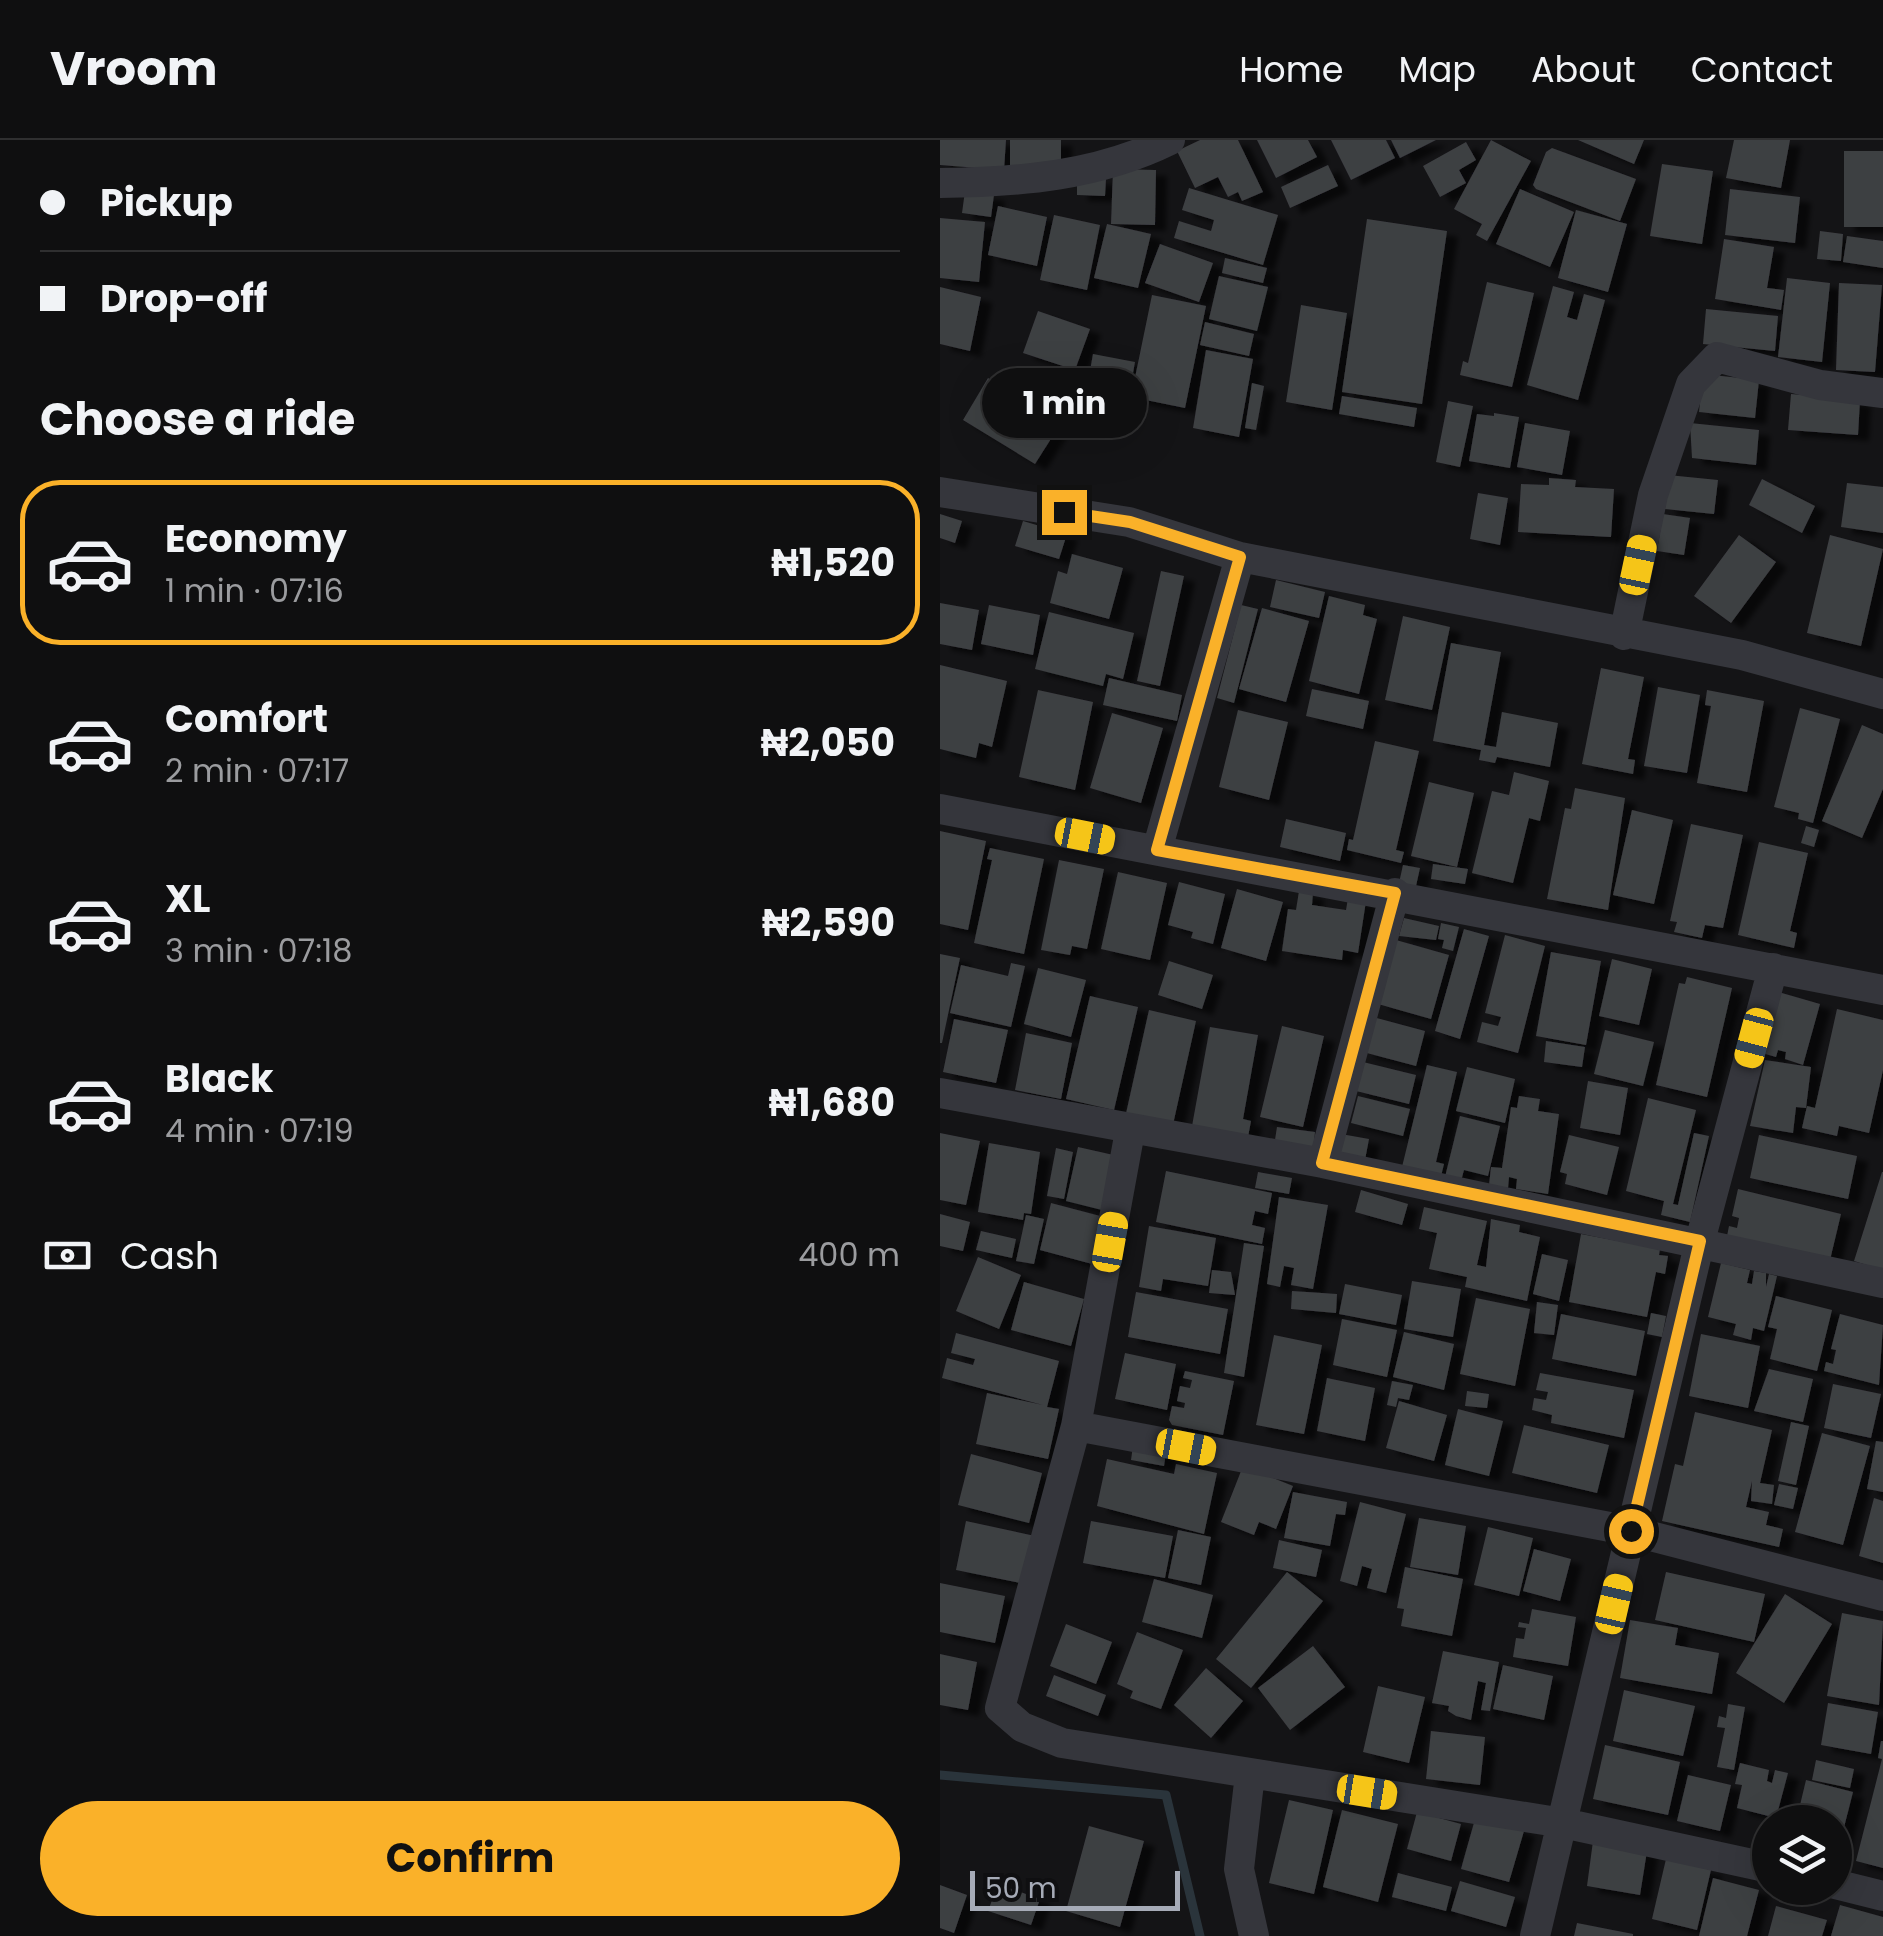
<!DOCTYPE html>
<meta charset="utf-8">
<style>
body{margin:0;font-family:Poppins,sans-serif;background:#181819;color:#f1f3f6;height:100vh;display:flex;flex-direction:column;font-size:38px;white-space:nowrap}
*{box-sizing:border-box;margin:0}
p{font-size:32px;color:#9b9c9f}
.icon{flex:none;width:55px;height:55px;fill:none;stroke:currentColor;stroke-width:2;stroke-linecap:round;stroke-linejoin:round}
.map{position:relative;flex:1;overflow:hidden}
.panel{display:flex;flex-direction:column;background:#0f0f10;width:940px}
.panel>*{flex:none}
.guide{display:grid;align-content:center;height:220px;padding:0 40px;background:#0f0f10}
.tools{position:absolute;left:812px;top:1665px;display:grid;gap:20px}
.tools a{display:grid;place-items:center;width:100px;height:100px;border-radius:50%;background:#0f0f10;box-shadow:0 10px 40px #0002,0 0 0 2px #2f2f30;font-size:50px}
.scale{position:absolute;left:30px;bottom:25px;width:210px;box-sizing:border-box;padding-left:10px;border:5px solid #a6abb7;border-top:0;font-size:28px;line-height:35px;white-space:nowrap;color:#a6abb7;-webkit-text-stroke:8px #0f0f11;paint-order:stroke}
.end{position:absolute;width:45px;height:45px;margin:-22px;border:12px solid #fab129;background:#111;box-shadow:0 0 0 5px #111}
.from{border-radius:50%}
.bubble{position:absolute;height:70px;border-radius:35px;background:#0f0f10;box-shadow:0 10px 40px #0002,0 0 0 2px #2f2f30;font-size:32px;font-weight:700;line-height:70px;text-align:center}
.car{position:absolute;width:30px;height:60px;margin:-30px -15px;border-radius:12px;box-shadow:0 0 8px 2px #0007;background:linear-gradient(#f5c518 24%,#345 0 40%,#f5c518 0 76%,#345 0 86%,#f5c518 0)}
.guide b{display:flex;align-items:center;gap:35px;height:95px;font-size:38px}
.guide b+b{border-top:2px solid #2f2f30}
.guide i{width:25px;height:25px;background:#f1f3f6}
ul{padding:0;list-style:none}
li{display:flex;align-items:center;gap:30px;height:165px;margin:0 20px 15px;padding:0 20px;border:5px solid transparent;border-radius:40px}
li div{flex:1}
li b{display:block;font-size:38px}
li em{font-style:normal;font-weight:700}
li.selected{border-color:#fab129}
li>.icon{width:90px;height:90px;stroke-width:1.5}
h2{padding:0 40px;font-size:45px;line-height:120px}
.pay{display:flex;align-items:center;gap:25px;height:110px;padding:0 40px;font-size:38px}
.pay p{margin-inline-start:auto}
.cta{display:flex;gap:20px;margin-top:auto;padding:20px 40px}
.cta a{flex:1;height:115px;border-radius:60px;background:#fab129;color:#111;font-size:40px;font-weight:700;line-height:115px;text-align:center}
header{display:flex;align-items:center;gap:60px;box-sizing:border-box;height:140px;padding:0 50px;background:#0f0f10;border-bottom:2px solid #2f2f30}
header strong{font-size:48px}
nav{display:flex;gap:55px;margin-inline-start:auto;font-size:35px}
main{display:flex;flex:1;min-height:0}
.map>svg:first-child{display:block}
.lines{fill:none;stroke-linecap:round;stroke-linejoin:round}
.stream{stroke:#2a343b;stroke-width:9}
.building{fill:#3e3f43;filter:url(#shadow)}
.minor{stroke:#35363c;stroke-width:30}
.route{stroke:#fab129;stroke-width:12}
</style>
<header>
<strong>Vroom</strong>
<nav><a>Home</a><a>Map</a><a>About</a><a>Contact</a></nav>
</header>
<main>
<section class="panel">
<div class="guide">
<b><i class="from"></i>Pickup</b>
<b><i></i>Drop-off</b>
</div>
<h2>Choose a ride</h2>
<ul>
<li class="selected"><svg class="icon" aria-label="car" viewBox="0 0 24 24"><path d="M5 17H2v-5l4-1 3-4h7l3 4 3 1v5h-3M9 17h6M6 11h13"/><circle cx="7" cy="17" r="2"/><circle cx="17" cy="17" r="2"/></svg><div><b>Economy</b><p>1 min · 07:16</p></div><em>₦1,520</em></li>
<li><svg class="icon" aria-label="car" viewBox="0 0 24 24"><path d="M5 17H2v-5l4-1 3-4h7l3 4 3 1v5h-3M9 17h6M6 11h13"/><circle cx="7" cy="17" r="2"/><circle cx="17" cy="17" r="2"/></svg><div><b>Comfort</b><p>2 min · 07:17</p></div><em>₦2,050</em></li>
<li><svg class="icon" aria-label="car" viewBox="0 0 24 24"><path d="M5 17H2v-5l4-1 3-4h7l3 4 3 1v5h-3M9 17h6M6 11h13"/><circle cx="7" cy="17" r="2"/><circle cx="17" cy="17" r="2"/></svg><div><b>XL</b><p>3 min · 07:18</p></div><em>₦2,590</em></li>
<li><svg class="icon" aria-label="car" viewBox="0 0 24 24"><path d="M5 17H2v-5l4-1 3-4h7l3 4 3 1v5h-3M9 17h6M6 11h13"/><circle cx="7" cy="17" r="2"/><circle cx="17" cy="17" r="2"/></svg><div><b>Black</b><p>4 min · 07:19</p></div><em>₦1,680</em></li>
</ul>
<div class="pay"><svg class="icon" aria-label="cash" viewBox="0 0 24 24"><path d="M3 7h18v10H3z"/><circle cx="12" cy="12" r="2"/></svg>Cash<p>400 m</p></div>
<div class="cta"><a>Confirm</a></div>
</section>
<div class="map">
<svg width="943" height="1796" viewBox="0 0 943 1796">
<defs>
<filter id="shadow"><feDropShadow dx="11" dy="6" stdDeviation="2.5" flood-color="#0009"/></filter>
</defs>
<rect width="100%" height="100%" fill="#141416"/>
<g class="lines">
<!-- stream -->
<path class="stream" d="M0,1635L226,1655L260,1796"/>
</g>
<!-- building -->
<path class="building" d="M0,0H66L64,30L0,25Z
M70,0H121V25H70Z
M260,0H298L323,52L302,61L298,52L288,57L278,37L255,48L237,11Z
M317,0H368L377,17L336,38Z
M391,0H446L455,18L411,40Z
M451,0H496L460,18Z
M551,0L591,21L547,101L536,95L542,84L514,69Z
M638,0H704L694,24Z
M794,0H850L841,48L786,38Z
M526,2L536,20L519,30L526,43L500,57L483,26Z
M612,8L696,39L680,81L596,49L593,45L606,12Z
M904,11H943V87H904Z
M722,24L773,31L762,104L710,96Z
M388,25L398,46L350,68L341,47Z
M173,29L216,30L215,85L171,84Z
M137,38L166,39L165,56L137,55Z
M249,48L338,75L323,125L234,98L239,81L271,91L274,80L242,70Z
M580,49L634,72L610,127L556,104Z
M790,49L860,57L855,103L785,95Z
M25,51L54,55L51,77L22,73Z
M58,66L107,77L97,126L48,115Z
M636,70L687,84L668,152L618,138Z
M114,75L160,85L147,150L100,140Z
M0,78L45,82L39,142L0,138Z
M427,79L507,91L482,264L402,252Z
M167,84L211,94L198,148L154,138Z
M880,91L903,94L901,121L877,119Z
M907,96L943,101V128L903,122Z
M784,99L834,107L827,148L844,150L841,170L775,159Z
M220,104L273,123L259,162L205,143Z
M285,118L327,128L323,143L282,133Z
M279,136L328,147L317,191L269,179Z
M847,138L890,143L882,222L838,217Z
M547,142L594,153L572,247L520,235L523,221L528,223Z
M899,143L942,145L935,232L896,230Z
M613,146L634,152L627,177L637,180L644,154L665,160L638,260L587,245Z
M0,147L41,157L30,211L0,204Z
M212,155L266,166L245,268L191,257Z
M361,165L407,173L392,270L346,262Z
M766,169L838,176L835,211L763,204Z
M98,171L150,189L135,230L83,213Z
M265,182L314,194L309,216L260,205Z
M266,210L313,219L299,297L253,288Z
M153,214L195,222L185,278L143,270Z
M763,234L819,240L815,278L759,272Z
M48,238L121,283L95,324L23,280Z
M312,243L324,246L316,290L305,288Z
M851,254L920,260L918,295L848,290Z
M402,256L477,268L474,287L399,274Z
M508,261L533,266L520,327L496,322Z
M554,273L579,277L570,328L529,321L537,274L554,276Z
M585,283L630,291L622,335L577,327Z
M750,283L819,290L816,325L752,318Z
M728,335L778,340L774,374L725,369Z
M609,338L636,340L635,347L674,349L671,397L578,392L581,344L609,345Z
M822,339L875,366L862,393L809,365Z
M907,343L943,347V393L901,387Z
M538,353L568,358L560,405L530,399Z
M0,374L22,381L15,403L0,398Z
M723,374L750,378L744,415L717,411Z
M83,381L127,394L119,419L75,406Z
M799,395L836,422L791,483L754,456Z
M890,395L943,409L921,506L867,493Z
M132,414L183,428L169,479L110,463L118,431L127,434Z
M221,431L244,436L220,546L197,541Z
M336,440L385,452L379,478L330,467Z
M389,456L425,465L423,475L437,479L419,554L369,541Z
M0,463L39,470L32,510L0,504Z
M49,465L100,475L93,515L41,504Z
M301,465L318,469L294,563L277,558Z
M322,468L369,481L346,562L299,549Z
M109,472L194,493L183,539L166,534L163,546L95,529Z
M463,476L510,487L492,570L445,560Z
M511,503L561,512L544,605L556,607L562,572L618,583L610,627L557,617L555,623L539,620L541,610L493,601Z
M0,525L67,541L52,607L39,603L36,618L0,609Z
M661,528L704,537L688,619L695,620L693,634L642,624Z
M169,538L242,555L237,581L163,565Z
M718,547L760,555L747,633L704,626Z
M372,549L429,561L423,589L366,576Z
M98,550L153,562L135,650L79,637Z
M767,550L824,561L807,652L757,643L771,566L765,565Z
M860,568L900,579L873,683L858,679L859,673L834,667Z
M298,570L348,582L329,660L279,647Z
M172,573L223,588L201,663L150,648Z
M922,585L943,594V649L922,698L882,681Z
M435,601L479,611L456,710L464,712L461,723L407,710L409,699L413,700Z
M574,632L609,641L600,681L589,678L573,743L532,733L552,651L569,655Z
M489,642L534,653L517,727L471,716Z
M635,648L685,658L668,770L607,759L625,668L631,669Z
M692,670L733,680L714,764L673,755Z
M346,679L406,693L400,721L340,707Z
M751,684L803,695L783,788L765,785L762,798L734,792L737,782L730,781Z
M866,686L879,690L874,707L861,703Z
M0,691L46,701L28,790L0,784Z
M819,702L868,713L850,791L857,793L854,808L798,795Z
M50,708L104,719L84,814L34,803L52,720L47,719Z
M119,720L164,729L147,809L132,806L130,815L101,810Z
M493,724L528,729L525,744L491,739Z
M463,725L480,728L476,746L459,743Z
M178,732L227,743L210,820L161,809Z
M239,742L285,754L273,804L251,798L253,792L228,785Z
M297,749L343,762L326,821L281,808Z
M359,751L373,753L372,765L406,770L408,758L426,761L418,813L403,810L402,820L342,811L348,769L356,770Z
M464,778L499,786L496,800L459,796Z
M501,783L519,787L513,811L502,808L504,800L498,799Z
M524,789L549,796L520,899L495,891Z
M565,795L605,806L578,913L537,902L542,882L558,886L561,877L545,873Z
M456,800L509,815L491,879L438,864Z
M611,812L661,821L646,905L596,896Z
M0,814L20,818L2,903H0Z
M672,819L712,829L699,885L659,876Z
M229,821L273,835L262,869L218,855Z
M71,823L85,826L71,887L10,873L21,825L68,836Z
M98,828L146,840L131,897L84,884Z
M747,837L792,848L767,957L716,945L739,843L745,844Z
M835,851L880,864L863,925L845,919L846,912L838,910L836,917L818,912Z
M150,856L198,867L174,970L126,959Z
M897,869L943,880V930L929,993L899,986L897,996L862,988L867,966L875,968Z
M209,870L256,881L232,989L185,978Z
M433,877L485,891L476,926L423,912Z
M14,879L68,890L56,943L3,932Z
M342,886L384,896L363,987L320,977Z
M270,887L318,895L303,979L311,981L308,997L252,986Z
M665,890L714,902L703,946L654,934Z
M86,893L132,903L121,959L75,950Z
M606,901L645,907L642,927L604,922Z
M825,920L871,927L866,968L856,967L853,993L810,986Z
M423,922L476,935L469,964L416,951Z
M487,925L517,932L496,1022L504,1024L500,1040L461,1031Z
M527,927L575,939L565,983L516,971Z
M648,941L688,948L680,995L640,988Z
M418,956L470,969L463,996L411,983Z
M579,956L600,959L598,971L619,974L608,1054L576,1049L577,1039L569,1037L568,1048L549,1045L551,1027L562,1028L571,967L577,968Z
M708,958L756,970L733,1064L738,1065L754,993L769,996L750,1082L721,1075L724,1061L686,1051Z
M520,976L560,986L548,1036L524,1030L521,1041L505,1037Z
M337,987L375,992L373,1011L334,1006Z
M0,993L40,1001L26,1065L0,1060Z
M401,994L429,999L425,1020L397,1014Z
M629,995L679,1007L667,1055L625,1044L627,1034L620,1032Z
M819,995L917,1016L908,1059L810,1038Z
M49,1003L100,1012L91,1074L84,1073L83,1080L38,1072Z
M138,1007L178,1016L166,1071L126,1061Z
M116,1008L133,1012L124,1059L107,1056Z
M226,1031L332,1053L328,1074L315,1071L312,1085L325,1088L322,1104L216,1082Z
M318,1032L352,1038L349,1054L315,1048Z
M942,1032H943V1130L914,1121Z
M798,1049L901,1074L890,1120L786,1101L789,1086L797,1088L799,1078L792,1076Z
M421,1050L468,1064L462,1085L415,1072Z
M339,1057L388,1065L373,1149L351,1145L354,1128L344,1126L340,1147L327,1144Z
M111,1063L164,1077L152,1124L100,1110Z
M484,1067L547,1081L537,1125L546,1127L551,1079L580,1085L579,1092L600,1097L587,1161L525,1147L527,1137L489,1129L497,1093L479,1089Z
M0,1074L30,1082L23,1111L0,1106Z
M86,1075L104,1079L94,1124L76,1121Z
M209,1086L276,1098L268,1146L223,1139L221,1151L199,1147Z
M41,1091L76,1099L72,1118L36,1110Z
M641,1094L720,1109L719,1115L728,1116L725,1134L716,1132L707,1177L629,1162Z
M304,1103L324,1106L304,1237L284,1233Z
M602,1114L628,1120L619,1161L593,1154Z
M38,1117L81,1135L59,1189L16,1171Z
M781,1123L810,1130L807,1143L812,1144L814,1131L826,1133V1147L829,1134L837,1136L824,1191L813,1188L811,1200L793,1195L796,1184L768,1177Z
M272,1130L291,1132L295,1155L269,1153Z
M472,1141L521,1149L513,1197L464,1189Z
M84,1142L144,1159L131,1206L71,1190Z
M405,1144L462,1155L456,1185L399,1174Z
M352,1151L397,1154L396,1173L351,1169Z
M196,1152L288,1169L280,1214L188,1197Z
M836,1156L892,1170L877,1231L830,1219L837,1189L828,1187Z
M536,1158L590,1169L575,1246L520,1234Z
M597,1162L618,1165L614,1195L594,1193Z
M711,1173L726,1176L722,1197L707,1194Z
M621,1174L705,1191L696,1236L612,1219Z
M900,1174L943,1185L939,1245L884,1231L886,1222L893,1224L896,1210L891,1209Z
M402,1179L457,1190L447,1237L393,1225Z
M464,1192L514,1204L504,1250L453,1237Z
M16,1193L119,1221L107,1267L119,1269L108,1319L36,1304L47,1253L103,1265L2,1238L7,1218L33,1225L35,1219L11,1213Z
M761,1194L820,1206L808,1268L749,1256Z
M334,1195L382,1205L364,1294L316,1285Z
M185,1213L236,1224L227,1270L175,1259Z
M829,1229L873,1239L863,1282L814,1271Z
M245,1231L294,1241L283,1295L232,1285L229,1280L232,1266L244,1268L245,1263L237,1261L240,1246L250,1248L252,1240L243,1238Z
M600,1233L694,1250L684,1298L611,1283L612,1275L592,1270L594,1258L606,1260L608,1252L596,1250Z
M387,1238L435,1248L425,1301L377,1291Z
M452,1241L473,1245L469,1260L458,1258L456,1267L447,1265Z
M893,1244L941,1254L931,1298L884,1288Z
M527,1251L549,1254L547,1268L525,1266Z
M459,1261L507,1275L494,1321L446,1308Z
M518,1269L563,1281L549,1336L505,1325Z
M755,1272L832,1290L820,1343L834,1345L832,1364L811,1361L812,1341L806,1367L829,1372L826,1385L843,1389L839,1407L722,1381L735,1324L743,1326Z
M851,1282L869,1286L856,1345L838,1341Z
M584,1285L669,1305L657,1353L572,1333Z
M882,1293L930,1306L903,1405L855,1392Z
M936,1301L943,1302V1352L927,1349Z
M193,1306L226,1313L224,1326L191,1320Z
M31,1314L102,1333L89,1383L18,1365Z
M167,1319L234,1334L236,1324L277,1333L264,1394L157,1366Z
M303,1326L353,1346L336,1389L319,1382L314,1395L281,1382Z
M839,1344L858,1348L853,1369L834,1365Z
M353,1352L407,1362L405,1375L396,1374L390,1406L344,1398Z
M934,1358L943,1361V1423L919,1416Z
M420,1362L466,1374L446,1453L427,1448L432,1429L422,1426L417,1446L400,1441Z
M479,1378L526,1386L518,1435L470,1427Z
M26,1381L95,1396L85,1444L16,1430Z
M151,1381L233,1396L225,1438L143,1423Z
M548,1387L593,1398L579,1456L534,1445Z
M238,1390L271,1397L261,1445L228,1438Z
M339,1400L382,1410L376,1437L333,1428Z
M594,1409L631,1419L620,1461L583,1451Z
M465,1427L523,1439L512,1496L461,1486L464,1469L457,1468Z
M347,1432L383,1461L311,1548L276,1519Z
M726,1432L825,1454L814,1502L715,1480Z
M214,1439L273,1455L262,1498L202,1482Z
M0,1443L65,1456L55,1503L0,1492Z
M845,1454L892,1484L844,1563L796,1533Z
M592,1469L636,1477L628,1526L573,1517L576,1498L584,1499L586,1488L578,1487L579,1482L589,1484Z
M902,1473L943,1481L939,1565L887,1556Z
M690,1480L738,1488L735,1505L779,1513L772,1554L680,1538Z
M126,1484L172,1502L156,1544L110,1526Z
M197,1492L243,1510L221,1569L190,1558L193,1551L177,1544Z
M373,1506L405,1547L350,1590L318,1548Z
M503,1511L559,1522L550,1571L541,1570L546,1543L538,1541L531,1580L516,1576L508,1571L509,1566L492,1563Z
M0,1514L37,1522L28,1570L0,1565Z
M563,1525L613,1536L604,1580L553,1569Z
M266,1528L303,1561L271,1598L234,1565Z
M114,1535L166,1555L158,1576L106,1556Z
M438,1546L485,1557L469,1623L423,1612Z
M684,1550L755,1566L743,1616L673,1601Z
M888,1563L938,1572L931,1614L881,1605Z
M788,1564L805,1567L794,1630L777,1627L785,1588L777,1587L779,1576L786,1578Z
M491,1591L545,1597L540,1645L486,1639Z
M941,1601H943V1728L916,1721L942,1619L938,1618Z
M665,1605L740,1622L728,1675L653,1659Z
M876,1620L914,1629L910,1648L872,1640Z
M800,1623L829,1630L827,1641L832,1643L835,1630L848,1633L836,1678L797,1668L802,1645L795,1644Z
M748,1635L791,1645L780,1691L737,1681Z
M866,1640L913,1652L898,1711L895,1682H856Z
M349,1660L393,1670L374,1754L329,1743Z
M402,1670L458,1684L438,1762L383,1747Z
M477,1672L521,1684L511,1721L467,1709Z
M537,1672L584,1691L569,1742L521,1729Z
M149,1686L204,1701L180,1787L126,1771Z
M653,1701L707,1711L700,1755L647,1746Z
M726,1719L771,1730L757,1790L712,1779Z
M458,1733L512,1747L506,1771L452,1757Z
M773,1738L819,1750L807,1796H759Z
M520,1741L575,1757L566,1787L511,1771Z
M58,1744L100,1759L91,1785L48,1771Z
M0,1745L27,1755L14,1793L0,1788Z
M900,1765L943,1777V1796H891Z
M836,1766L887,1780L882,1796H828Z
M637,1783L693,1794V1796H634Z"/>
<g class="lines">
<!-- minor -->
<path class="minor" d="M0,43C80,42 157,36 230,0
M0,352L189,382L300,417L802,515L943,554
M684,495L713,355L751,244L777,217L880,245L943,253
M0,669L943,850
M217,710L300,417
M0,953L383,1023L943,1143
M190,991L136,1286L60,1568L82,1587L122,1603L623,1683L830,1728
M383,1023L455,753
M136,1286L691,1391L943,1456
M310,1634L299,1729L314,1796
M895,1744L943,1756
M595,1796L760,1101L833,828"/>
</g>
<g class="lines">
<!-- route -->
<path class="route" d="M124,372L190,382L300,417L217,710L455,753L382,1023L760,1101L691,1391"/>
</g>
</svg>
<div class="tools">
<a><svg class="icon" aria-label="layers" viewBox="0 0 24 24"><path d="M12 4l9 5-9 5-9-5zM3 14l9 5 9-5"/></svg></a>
</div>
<div class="scale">50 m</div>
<i class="end from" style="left:691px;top:1391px"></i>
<i class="end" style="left:124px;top:372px"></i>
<div class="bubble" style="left:42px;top:228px;width:165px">1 min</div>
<i class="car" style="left:698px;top:425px;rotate:12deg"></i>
<i class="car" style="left:145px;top:696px;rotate:101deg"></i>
<i class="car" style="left:814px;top:898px;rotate:195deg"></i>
<i class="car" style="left:170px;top:1102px;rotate:10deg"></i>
<i class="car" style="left:246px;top:1307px;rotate:101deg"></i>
<i class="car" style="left:674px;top:1464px;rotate:13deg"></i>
<i class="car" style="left:427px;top:1652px;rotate:99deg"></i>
</div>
</main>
